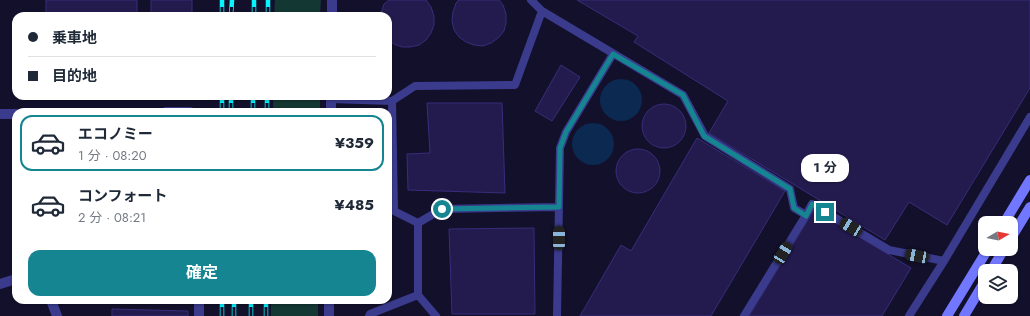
<!DOCTYPE html>
<html lang="ja">
<meta charset="utf-8">
<style>
body{margin:0;font-family:Jost,"Noto Sans JP",sans-serif;background:#f2f2f3;color:#1f2937;height:100vh;display:flex;flex-direction:column;font-size:15px;white-space:nowrap}
*{box-sizing:border-box;margin:0}
p{font-size:13px;color:#747a83}
.icon{flex:none;width:22px;height:22px;fill:none;stroke:currentColor;stroke-width:2;stroke-linecap:round;stroke-linejoin:round}
.map{position:relative;flex:1;overflow:hidden}
.side{position:absolute;left:12px;top:108px;width:380px;height:196px;display:flex;flex-direction:column;background:#fff;border-radius:12px;box-shadow:0 1px 3px #0004}
.side>*{flex:none}
.banner{position:absolute;left:12px;top:12px;width:380px;height:88px;border-radius:12px;box-shadow:0 1px 3px #0004;display:grid;align-content:center;height:88px;padding:0 16px;background:#fff}
.needle{width:26px;rotate:80deg}
.controls{position:absolute;left:978px;top:216px;display:grid;gap:8px}
.controls a{display:grid;place-items:center;width:40px;height:40px;border-radius:8px;background:#fff;box-shadow:0 1px 3px #0004;font-size:20px}
.end{position:absolute;width:18px;height:18px;margin:-9px;border:5px solid #148591;background:#fff;box-shadow:0 0 0 2px #fff}
.from{border-radius:50%}
.bubble{position:absolute;height:28px;border-radius:12px;background:#fff;box-shadow:0 1px 3px #0004;font-size:13px;font-weight:700;line-height:28px;text-align:center}
.car{position:absolute;width:12px;height:24px;margin:-12px -6px;border-radius:5px;box-shadow:0 0 3px 1px #0007;background:linear-gradient(#222 24%,#8ab4d8 0 40%,#222 0 76%,#8ab4d8 0 86%,#222 0)}
.banner b{display:flex;align-items:center;gap:14px;height:38px;font-size:15px}
.banner b+b{border-top:1px solid #e0e1e3}
.banner i{width:10px;height:10px;background:#1f2937}
ul{padding:7px 0 0;list-style:none}
li{display:flex;align-items:center;gap:12px;height:56px;margin:0 8px 6px;padding:0 8px;border:2px solid transparent;border-radius:12px}
li div{flex:1}
li b{display:block;font-size:15px}
li em{font-style:normal;font-weight:700}
li.on{border-color:#148591}
li>.icon{width:36px;height:36px;stroke-width:1.5}
.button{display:flex;gap:8px;margin-top:auto;padding:8px 16px}
.button a{flex:1;height:46px;border-radius:12px;background:#148591;color:#fff;font-size:16px;font-weight:700;line-height:46px;text-align:center}
.map>svg:first-child{display:block}
.green{fill:#133733}
.water{fill:#0b2951}
.building{fill:#231b4e;stroke:#372d7b}
.lines{fill:none;stroke-linecap:round;stroke-linejoin:round}
.service{stroke:#3a3b8d;stroke-width:8}
.minor{stroke:#3a3b8d;stroke-width:10}
.secondary{stroke:#7277ff;stroke-width:10}
.rail-casing{stroke:#07f5ff;stroke-width:4.5}
.rail{stroke:#13102c;stroke-width:3;stroke-dasharray:9;stroke-linecap:butt}
.route{stroke:#148591;stroke-width:5}
</style>
<div class="map">
<svg width="1030" height="316" viewBox="0 0 1030 316">
<rect width="100%" height="100%" fill="#13102c"/>
<!-- green -->
<path class="green" d="M275,0H321L320,16H274Z
M273,96H320V112H273Z
M271,300H318V316H271Z"/>
<!-- water -->
<path class="water" d="M600 100a21 21 0 1 1 42 0a21 21 0 1 1-42 0Z
M572 144a21 21 0 1 1 42 0a21 21 0 1 1-42 0Z"/>
<!-- building -->
<path class="building" d="M46,0H137V16H46Z
M151,0H192V16H151Z
M389,0H426L431,7L434,16V25L431,33L426,40L419,45L410,47H402L394,44L388,39V16H380L384,4Z
M459,0H499L503,5L506,14V23L504,31L498,38L491,43L483,46L474,45L466,42L459,37L454,30L452,21L453,12L456,3Z
M577,0H1030V88L947,225L909,202L885,240L709,133L728,101L634,42L638,36Z
M561,65L580,77L552,121L535,111Z
M427,103H502L505,193L408,190L407,154L430,153Z
M642 126a22 22 0 1 1 44 0a22 22 0 1 1-44 0Z
M697,138L785,191L711,316H580L621,245L631,251Z
M616 171a22 22 0 1 1 44 0a22 22 0 1 1-44 0Z
M814,210L911,268L882,316H749Z
M534,228L535,314H452L449,229Z
M112,309L188,311V316H112Z"/>
<g class="lines">
<!-- service -->
<path class="service" d="M542,11L683,95L705,136L790,189L794,208L806,215L812,204L889,250L944,261L1030,117
M331,99L392,101L415,86L515,85L542,11L531,0
M418,223L442,209L559,207
M418,295L436,316
M369,316L370,314L418,295V223L394,211L392,101
M557,316L560,148L566,132L613,54
M744,316L806,215
M909,316L944,261"/>
<!-- minor -->
<path class="minor" d="M332,16V0
M166,112H190
M331,112V96
M0,114H16
M0,284L16,279
M51,300L57,316
M199,316V300
M329,316V300"/>
<!-- secondary -->
<path class="secondary" d="M1004,223L1030,180
M1011,238L1030,207
M991,271L1004,249
M947,316L988,249
M964,316L985,281"/>
<!-- rail casing -->
<g class="rail-casing">
<path id="rail" d="M222,16V0
M231,16L232,0
M254,16V0
M268,16V0
M222,112V96
M231,112V96
M253,112V96
M267,112V96
M222,316V300
M234,316V300
M251,316V300
M266,316V300"/>
</g>
<!-- rail -->
<use href="#rail" class="rail"/>
</g>
<g class="lines">
<!-- route -->
<path class="route" d="M442,209L559,207L560,148L566,132L613,54L683,95L704,136L790,189L794,208L806,216L812,204L825,212"/>
</g>
</svg>
<div class="controls">
<a><svg class="needle" viewBox="-14 -14 28 28"><path d="M0-13l5 13h-10z" fill="#e53935"/><path d="M0 13l5-13h-10z" fill="#747a83"/></svg></a>
<a><svg class="icon" aria-label="layers" viewBox="0 0 24 24"><path d="M12 4l9 5-9 5-9-5zM3 14l9 5 9-5"/></svg></a>
</div>
<i class="end from" style="left:442px;top:209px"></i>
<i class="end" style="left:825px;top:212px"></i>
<div class="bubble" style="left:801px;top:154px;width:48px">1 分</div>
<i class="car" style="left:851px;top:227px;rotate:301deg"></i>
<i class="car" style="left:559px;top:238px;rotate:0deg"></i>
<i class="car" style="left:783px;top:253px;rotate:31deg"></i>
<i class="car" style="left:917px;top:256px;rotate:281deg"></i>
<div class="banner">
<b><i class="from"></i>乗車地</b>
<b><i></i>目的地</b>
</div>
<section class="side">
<ul>
<li class="on"><svg class="icon" aria-label="car" viewBox="0 0 24 24"><path d="M5 17H2v-5l4-1 3-4h7l3 4 3 1v5h-3M9 17h6M6 11h13"/><circle cx="7" cy="17" r="2"/><circle cx="17" cy="17" r="2"/></svg><div><b>エコノミー</b><p>1 分 · 08:20</p></div><em>¥359</em></li>
<li><svg class="icon" aria-label="car" viewBox="0 0 24 24"><path d="M5 17H2v-5l4-1 3-4h7l3 4 3 1v5h-3M9 17h6M6 11h13"/><circle cx="7" cy="17" r="2"/><circle cx="17" cy="17" r="2"/></svg><div><b>コンフォート</b><p>2 分 · 08:21</p></div><em>¥485</em></li>
</ul>
<div class="button"><a>確定</a></div>
</section>
</div>
